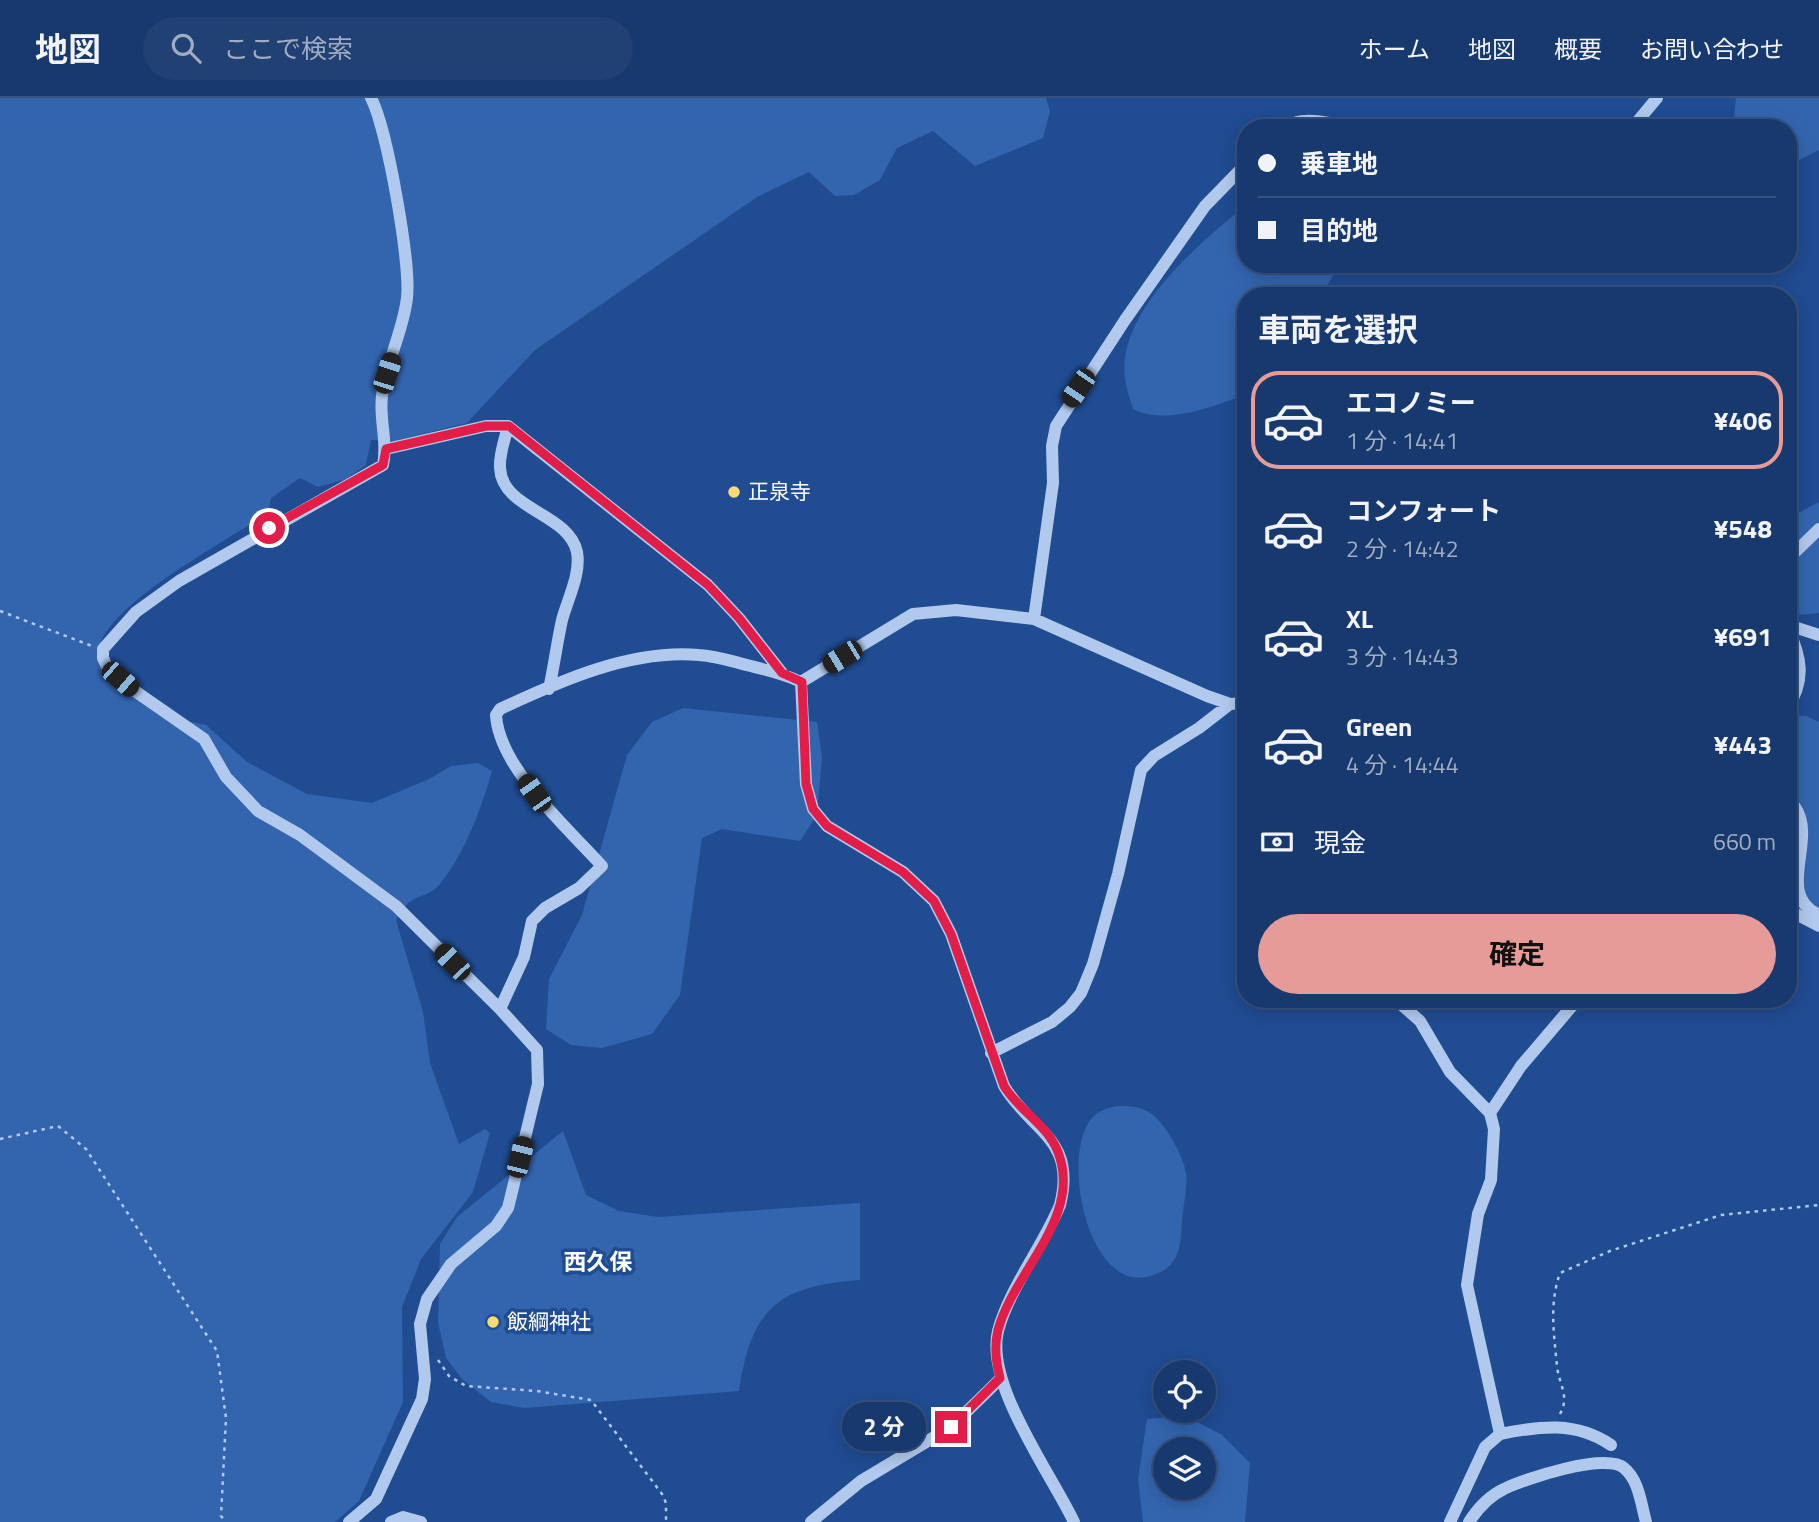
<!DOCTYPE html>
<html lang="ja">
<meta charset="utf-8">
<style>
body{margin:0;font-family:"Titillium Web","Noto Sans JP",sans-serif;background:#214073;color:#f1f3f6;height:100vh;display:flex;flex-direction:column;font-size:26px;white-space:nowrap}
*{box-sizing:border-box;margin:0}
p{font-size:23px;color:#9facc2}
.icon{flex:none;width:38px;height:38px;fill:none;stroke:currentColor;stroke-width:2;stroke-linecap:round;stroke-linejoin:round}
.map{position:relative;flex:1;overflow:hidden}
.details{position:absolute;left:1237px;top:189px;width:560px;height:721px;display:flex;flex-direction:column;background:#18396e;border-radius:28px;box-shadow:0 4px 18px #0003,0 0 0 2px #365381}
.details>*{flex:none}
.top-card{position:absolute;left:1237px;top:21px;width:560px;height:154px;border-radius:28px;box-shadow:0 4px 18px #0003,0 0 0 2px #365381;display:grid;align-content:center;height:154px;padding:0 21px;background:#18396e}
.buttons{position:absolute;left:1153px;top:1262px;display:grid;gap:14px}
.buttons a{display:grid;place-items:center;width:63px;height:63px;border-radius:50%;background:#18396e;box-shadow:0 4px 18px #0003,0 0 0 2px #365381;font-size:35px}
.end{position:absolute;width:32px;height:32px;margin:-16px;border:9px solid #e11d48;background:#fff;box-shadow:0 0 0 4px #fff}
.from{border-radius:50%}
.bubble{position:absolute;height:49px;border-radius:24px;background:#18396e;box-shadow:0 4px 18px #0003,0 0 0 2px #365381;font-size:23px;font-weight:700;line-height:49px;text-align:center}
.car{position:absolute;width:21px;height:42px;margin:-21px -10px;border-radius:9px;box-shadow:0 0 5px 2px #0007;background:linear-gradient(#222 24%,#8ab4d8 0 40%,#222 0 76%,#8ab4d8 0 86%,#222 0)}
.top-card b{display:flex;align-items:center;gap:24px;height:66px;font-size:26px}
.top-card b+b{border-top:2px solid #365381}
.top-card i{width:18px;height:18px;background:#f1f3f6}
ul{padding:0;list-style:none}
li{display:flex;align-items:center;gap:21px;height:98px;margin:0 14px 10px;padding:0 7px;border:4px solid transparent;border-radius:28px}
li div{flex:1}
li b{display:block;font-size:26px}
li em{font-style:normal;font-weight:700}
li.selected{border-color:#e69b98}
li>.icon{width:63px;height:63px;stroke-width:1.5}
h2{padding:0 21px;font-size:32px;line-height:84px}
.pay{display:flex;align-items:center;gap:18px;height:77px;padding:0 21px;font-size:26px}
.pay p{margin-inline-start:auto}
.primary-button{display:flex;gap:14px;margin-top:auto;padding:14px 21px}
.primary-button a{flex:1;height:80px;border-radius:42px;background:#e69b98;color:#111;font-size:28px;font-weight:700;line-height:80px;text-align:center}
header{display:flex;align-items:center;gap:42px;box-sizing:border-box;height:98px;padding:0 35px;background:#18396e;border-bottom:2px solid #365381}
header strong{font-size:33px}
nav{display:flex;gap:38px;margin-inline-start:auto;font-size:24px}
.search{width:490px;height:63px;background:#214073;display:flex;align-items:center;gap:18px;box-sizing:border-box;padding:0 24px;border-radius:38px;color:#9facc2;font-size:26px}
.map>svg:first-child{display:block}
.green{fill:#3365af;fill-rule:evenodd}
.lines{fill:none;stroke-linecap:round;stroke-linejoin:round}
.path{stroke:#b1c9ed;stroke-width:2.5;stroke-dasharray:3.5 5;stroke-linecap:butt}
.minor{stroke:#b1c9ed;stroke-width:12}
.route{stroke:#e11d48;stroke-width:9}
.poi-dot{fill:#fbda72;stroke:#204c92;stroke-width:2.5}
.labels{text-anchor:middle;stroke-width:7;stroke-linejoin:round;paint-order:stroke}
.poi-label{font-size:21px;fill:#fff;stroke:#204c92;text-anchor:start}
.neighbourhood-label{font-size:23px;font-weight:bold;fill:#fff;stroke:#204c92}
</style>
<header>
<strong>地図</strong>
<div class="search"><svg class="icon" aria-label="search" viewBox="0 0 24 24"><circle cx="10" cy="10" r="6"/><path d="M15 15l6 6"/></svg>ここで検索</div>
<nav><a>ホーム</a><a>地図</a><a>概要</a><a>お問い合わせ</a></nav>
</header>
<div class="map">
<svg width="1819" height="1424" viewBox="0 0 1819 1424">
<rect width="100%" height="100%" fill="#204c92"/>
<!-- green -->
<path class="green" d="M0,0H1046L1050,13L1043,40L975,68L933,33L897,50L880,82L854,97L835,98L809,74L757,99L535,252L467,325L393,343L371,342L366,367L346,381L318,389L300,380L271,400L268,415C222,446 131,493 103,539C99,545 100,553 100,560L171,620L206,627L247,664L307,696L372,705L429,681L451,668L478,665L492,673C481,711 465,755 440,786C425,804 412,791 396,822L423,914L430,965L459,1046L485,1031L490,1035L473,1094L421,1161L402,1209L403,1304L359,1403L335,1424H0Z
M1736,0H1819V52L1789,67L1788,30H1733Z
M1246,107V166H1340L1321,198H1246V297C1211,308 1167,328 1133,311C1130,301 1126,290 1125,279C1117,213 1200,145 1246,107Z
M1819,404V515L1789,518V420Z
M683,610L817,624L822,659L817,717L800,743L722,731L702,740L680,897L652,936L602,950L571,947L546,931L549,881L582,817L627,657L652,624Z
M1788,617L1806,618L1819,624V830L1789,805Z
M1116,1008C1129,1008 1141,1008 1152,1016C1166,1027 1183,1057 1186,1075C1188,1089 1183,1108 1182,1123C1181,1139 1181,1160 1166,1171C1162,1174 1151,1178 1146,1179C1085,1191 1058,1047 1096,1016C1101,1012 1110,1010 1116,1008Z
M563,1033L586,1097L619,1113L658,1119L860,1105V1182C777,1188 751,1211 739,1293L524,1310L491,1304L463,1282L446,1260L438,1224L440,1146L457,1119Z
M1186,1318L1222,1337L1250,1365L1245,1424H1143L1138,1381L1147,1321ZM1166,1351H1204V1390H1166Z"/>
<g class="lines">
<!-- path -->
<path class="path" d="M0,513L92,548
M0,1041L58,1028L86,1051L217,1253L226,1320L221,1418L226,1424
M438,1262L449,1278L466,1288L537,1293L591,1302L662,1396L666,1405V1424
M1560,1316C1570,1298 1559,1287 1557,1268C1554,1236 1549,1206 1560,1175L1610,1153L1721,1117L1819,1107"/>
<!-- minor -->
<path class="minor" d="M1284,30C1300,17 1330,24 1349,30
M1632,30L1657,0
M508,328L708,487L739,520L782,575
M386,351L486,328H508C505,341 499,356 500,370C502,412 569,415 577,454C581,476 568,500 562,522C557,545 554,568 549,591
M1788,461L1819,431
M1034,521L1053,385L1052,348L1056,328L1125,222L1205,108L1246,66
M1788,527L1819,537
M1788,530C1801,559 1806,581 1788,609
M1788,708L1795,709C1818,742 1774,797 1819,817
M1788,812L1819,828
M1395,901L1420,923L1450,974L1490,1015L1494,1031L1491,1082L1478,1116L1467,1187L1500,1336L1485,1349L1450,1424
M500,911L524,859L532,823L545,810L579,790L602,768C568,730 499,670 496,617L500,611C560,583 631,551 699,557C717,558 734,564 751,568C769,573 785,576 801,584
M991,955L1052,924L1070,909L1081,895L1093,866L1118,776L1141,672L1154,658L1199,630L1230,606
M1490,1015L1521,968L1578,901
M1500,1336C1540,1328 1576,1323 1611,1347
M349,1424L376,1401L422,1301L425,1281L420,1226L427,1201L451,1166L496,1128L508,1110L538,986L537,952L500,911L396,808L300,737L258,713L226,679L204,641L132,591L108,571L103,560V551L136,514L179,483L383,367C388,344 379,322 382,298C386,264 403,234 407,200C411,166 387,30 371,0
M391,1424L403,1419L421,1424
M811,1424L861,1383L951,1329L1000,1281
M1074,1424C1050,1374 985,1286 998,1233C1009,1191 1043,1148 1060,1107C1077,1040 1031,1034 1004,988L951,836L934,803L903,774L827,728L813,711L806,686L801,584L913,516L956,512L1034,521L1207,598L1230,606L1246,605
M1469,1424C1478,1410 1489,1398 1504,1391C1524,1381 1606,1354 1624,1370C1639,1382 1641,1406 1646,1424"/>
</g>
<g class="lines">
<!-- route -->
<path class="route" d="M269,430L383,367L386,351L486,328H509L708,487L739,520L782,575L802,584L806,686L813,711L827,728L903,774L934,803L951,836L1004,988C1019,1013 1047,1026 1058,1054C1083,1119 1014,1173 998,1232C994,1248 996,1265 1000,1280L951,1329"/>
</g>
<!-- markers -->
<g class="poi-dot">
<circle cx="734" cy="394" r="7"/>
<circle cx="493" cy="1224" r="7"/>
</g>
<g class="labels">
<!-- poi labels -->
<g class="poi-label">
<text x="748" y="401">正泉寺</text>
<text x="507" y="1231">飯綱神社</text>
</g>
<!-- neighbourhood labels -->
<g class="neighbourhood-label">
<text x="598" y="1172">西久保</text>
</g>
</g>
</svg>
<div class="buttons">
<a><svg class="icon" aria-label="locate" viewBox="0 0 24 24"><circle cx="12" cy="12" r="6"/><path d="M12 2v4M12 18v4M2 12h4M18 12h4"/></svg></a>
<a><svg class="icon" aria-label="layers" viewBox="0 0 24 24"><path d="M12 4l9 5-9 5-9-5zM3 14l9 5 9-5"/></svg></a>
</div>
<i class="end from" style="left:269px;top:430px"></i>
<i class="end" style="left:951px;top:1329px"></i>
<div class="bubble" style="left:842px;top:1304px;width:84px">2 分</div>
<i class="car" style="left:387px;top:275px;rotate:18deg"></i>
<i class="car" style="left:1078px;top:290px;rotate:214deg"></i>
<i class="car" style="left:842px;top:559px;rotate:239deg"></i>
<i class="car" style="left:120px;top:581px;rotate:131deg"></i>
<i class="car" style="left:534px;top:695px;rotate:325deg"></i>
<i class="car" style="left:452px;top:864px;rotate:316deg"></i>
<i class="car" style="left:520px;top:1059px;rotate:14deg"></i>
<div class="top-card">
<b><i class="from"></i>乗車地</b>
<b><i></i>目的地</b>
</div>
<section class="details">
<h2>車両を選択</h2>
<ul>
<li class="selected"><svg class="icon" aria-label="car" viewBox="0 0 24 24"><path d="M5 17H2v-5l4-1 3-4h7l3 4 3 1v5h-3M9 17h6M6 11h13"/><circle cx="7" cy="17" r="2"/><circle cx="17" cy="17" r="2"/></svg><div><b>エコノミー</b><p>1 分 · 14:41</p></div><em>¥406</em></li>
<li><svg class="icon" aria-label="car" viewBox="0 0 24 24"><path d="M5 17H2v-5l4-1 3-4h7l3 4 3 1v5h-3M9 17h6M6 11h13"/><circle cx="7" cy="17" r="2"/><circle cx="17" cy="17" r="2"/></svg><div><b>コンフォート</b><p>2 分 · 14:42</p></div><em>¥548</em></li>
<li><svg class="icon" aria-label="car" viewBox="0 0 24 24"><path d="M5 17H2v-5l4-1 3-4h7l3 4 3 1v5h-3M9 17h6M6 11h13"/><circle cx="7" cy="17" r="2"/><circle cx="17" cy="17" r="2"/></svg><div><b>XL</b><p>3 分 · 14:43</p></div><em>¥691</em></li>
<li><svg class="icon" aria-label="car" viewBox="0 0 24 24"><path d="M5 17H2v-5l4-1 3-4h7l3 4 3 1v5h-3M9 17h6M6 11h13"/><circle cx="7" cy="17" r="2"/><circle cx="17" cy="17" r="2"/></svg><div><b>Green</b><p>4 分 · 14:44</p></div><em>¥443</em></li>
</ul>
<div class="pay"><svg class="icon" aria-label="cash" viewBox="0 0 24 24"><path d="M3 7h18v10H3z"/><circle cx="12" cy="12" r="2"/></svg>現金<p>660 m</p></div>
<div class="primary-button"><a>確定</a></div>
</section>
</div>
